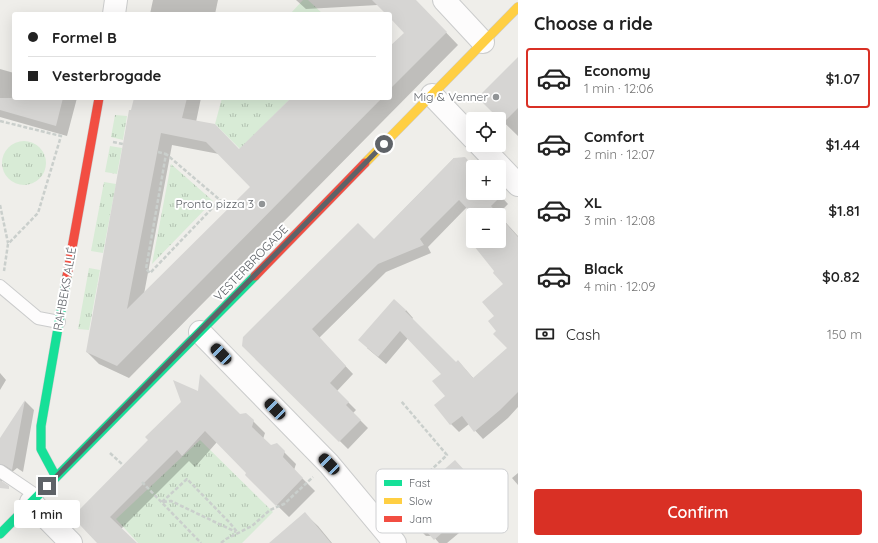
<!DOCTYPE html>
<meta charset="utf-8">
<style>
body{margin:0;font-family:Quicksand,sans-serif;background:#f6f6f6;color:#222;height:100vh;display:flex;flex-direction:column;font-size:15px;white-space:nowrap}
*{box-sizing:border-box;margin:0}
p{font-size:13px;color:#767676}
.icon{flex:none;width:22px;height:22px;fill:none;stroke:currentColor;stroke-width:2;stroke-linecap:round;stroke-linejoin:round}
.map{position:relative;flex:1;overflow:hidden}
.drawer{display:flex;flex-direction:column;background:#fff;width:360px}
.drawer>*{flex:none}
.hud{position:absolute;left:12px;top:12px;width:380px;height:88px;border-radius:4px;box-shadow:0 4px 16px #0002;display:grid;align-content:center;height:88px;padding:0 16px;background:#fff}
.buttons{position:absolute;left:466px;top:112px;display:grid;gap:8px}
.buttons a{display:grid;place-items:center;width:40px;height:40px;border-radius:4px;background:#fff;box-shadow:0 4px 16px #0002;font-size:20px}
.end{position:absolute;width:18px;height:18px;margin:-9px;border:5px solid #5f6368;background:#fff;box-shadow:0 0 0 2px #fff}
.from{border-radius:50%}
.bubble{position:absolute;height:28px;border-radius:4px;background:#fff;box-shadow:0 4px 16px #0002;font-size:13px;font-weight:600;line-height:28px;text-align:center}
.car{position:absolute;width:12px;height:24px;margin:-12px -6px;border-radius:5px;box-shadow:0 0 3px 1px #0007;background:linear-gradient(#222 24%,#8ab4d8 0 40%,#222 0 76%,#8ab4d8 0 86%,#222 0)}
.hud b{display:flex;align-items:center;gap:14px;height:38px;font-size:15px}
.hud b+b{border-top:1px solid #e0e0e0}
.hud i{width:10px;height:10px;background:#222}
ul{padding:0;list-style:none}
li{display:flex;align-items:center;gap:12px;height:60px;margin:0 8px 6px;padding:0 8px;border:2px solid transparent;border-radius:4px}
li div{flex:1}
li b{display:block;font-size:15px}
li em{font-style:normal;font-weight:600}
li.active{border-color:#d93025}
li>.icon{width:36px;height:36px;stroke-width:1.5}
h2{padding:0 16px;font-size:18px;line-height:48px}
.pay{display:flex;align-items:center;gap:10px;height:44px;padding:0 16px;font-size:15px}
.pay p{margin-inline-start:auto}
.primary-button{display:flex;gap:8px;margin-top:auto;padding:8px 16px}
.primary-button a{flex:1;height:46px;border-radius:4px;background:#d93025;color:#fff;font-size:16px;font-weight:600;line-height:46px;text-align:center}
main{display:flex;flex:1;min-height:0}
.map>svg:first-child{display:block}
.grass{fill:url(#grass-tufts)}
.shadow{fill:#0003;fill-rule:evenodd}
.building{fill:#d6d5d3;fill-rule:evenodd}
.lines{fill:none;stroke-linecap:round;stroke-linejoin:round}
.lane-casing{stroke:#cbcccc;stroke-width:14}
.street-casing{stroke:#cbcccc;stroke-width:24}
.fast-casing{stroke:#cacacb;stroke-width:10}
.slow-casing{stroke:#cacacb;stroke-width:10}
.jam-casing{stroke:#cacacb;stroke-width:10}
.path{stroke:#cacfcc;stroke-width:2.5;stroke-dasharray:4 2;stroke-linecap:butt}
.lane{stroke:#fdfcfc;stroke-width:12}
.street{stroke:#fdfcfc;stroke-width:22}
.fast{stroke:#16e098;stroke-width:9}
.slow{stroke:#ffcf43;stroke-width:9}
.jam{stroke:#f24e42;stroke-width:9}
.route{stroke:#5f6368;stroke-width:5}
.poi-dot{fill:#919496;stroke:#fff;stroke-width:1.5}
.labels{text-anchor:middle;stroke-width:4;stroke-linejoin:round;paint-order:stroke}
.poi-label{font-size:12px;fill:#5f6368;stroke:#fff;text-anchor:end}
.street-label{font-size:12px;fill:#5f6368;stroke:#fff}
.key{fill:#fff;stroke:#cfd0d2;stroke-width:1}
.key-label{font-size:11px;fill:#5f6368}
</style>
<main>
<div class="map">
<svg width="518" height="543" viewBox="0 0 518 543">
<defs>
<pattern id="grass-tufts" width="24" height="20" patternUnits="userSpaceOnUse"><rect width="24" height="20" fill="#d8ebd6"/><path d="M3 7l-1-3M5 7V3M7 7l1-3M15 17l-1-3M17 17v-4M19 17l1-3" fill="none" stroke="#b2c2b1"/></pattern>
</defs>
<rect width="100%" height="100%" fill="#efeeea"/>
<!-- grass -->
<path class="grass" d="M303,0H308L323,14H290Z
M222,98H291L240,149L215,124Z
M115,115L127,116L123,140L111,137Z
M2 163a22 22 0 1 1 44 0a22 22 0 1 1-44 0Z
M110,146L122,148L117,174L105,172Z
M171,164L213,201L152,264Z
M104,182L116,184L103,253L91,251Z
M89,268L100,270L89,330L78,329Z
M200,440L273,512L242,543H138L116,519Z"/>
<!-- shadow -->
<path class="shadow" d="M153,0H218L215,14H150Z
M296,0H415L458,45L129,378L99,364L87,352L135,98H201L196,122L240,151L292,98H390V48L406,33L390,17V14H387L378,5L306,9ZM172,145L219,154L251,187L144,294Z
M518,59V136L484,103Z
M0,69L14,73V98H77L67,136L0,117Z
M454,158L473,167V193H498L508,204L498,214L499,215H474L467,207L428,247L431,253L386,272L319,338L353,374L337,391L356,410L353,413L368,428L348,449L243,346L374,240Z
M499,215L518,236V407L508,418L483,439L469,424L459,432L451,424L442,374L408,338L386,364L367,348L406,310L413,318L412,319L456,363L458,361L474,379L508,348L497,331L495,316L504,284L495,271L481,241H499Z
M0,373L6,380L0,390Z
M25,401L34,410L23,472L17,468L11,473L4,476L2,480V483L0,485V440Z
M240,416L253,421L265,433L263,439L271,446L284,452L296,464L294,470L315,491L289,517L246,475L248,473L217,442L195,467L189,461L121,529L135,543H98L81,525L149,440Z
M455,461L490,499L456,529L459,533L447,543H439L433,536H426L418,528L420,497L443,477Z
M518,473V485L512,478Z
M305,514L318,526L332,543H271Z"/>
<!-- building -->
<path class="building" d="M372,0H416L447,32L390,89V46L404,33L390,18V14H386Z
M518,57V108L503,123L483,103L482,93Z
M0,98H63L56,126L0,110Z
M134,98H187L182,118L215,124L239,149L291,98H382L117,366L86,352L129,110H131ZM161,133L206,142L250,187L127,309Z
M465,157L474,167H473V193H499L501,196L491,206L499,215H473L459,200L420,239L424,245L378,264L312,329L346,366L330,383L349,402L346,405L361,420L339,442L242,346L243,337L358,223L374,239L454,158Z
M503,220L518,237V392L500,410L474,432L462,416L450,425L434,405L445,396L432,381L441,374L400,331L378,357L358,340L394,299L406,310L405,311L456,362L458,360L473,378L507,348L493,334L496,331L488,321L494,316L482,302L503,284L493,273L494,271L474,246L480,241H499V223Z
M200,374L240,414L246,413L254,420L252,427L271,445L277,443L285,451L283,457L303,478L276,506L245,475L246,473L205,431L182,456L177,450L110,517L137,543H97L80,525V509L148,440L145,437L181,402L173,380L198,391Z
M25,400L12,470L4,465L0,464V438Z
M455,460L483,491L448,520L452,524L434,540L424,529L416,528L417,521L406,508L409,505L410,496H419L441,476L439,474Z
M0,480L9,486V489L0,488Z
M305,512L331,543H269Z"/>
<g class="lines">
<!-- lane casing -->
<g class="lane-casing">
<path id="lane" d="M0,286L38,318L59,322
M0,471L37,496"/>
</g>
<!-- street casing -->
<g class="street-casing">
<path id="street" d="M444,0L483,42
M114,14L116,0
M432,95L473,138
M480,145L518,185
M200,332L329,464L395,543
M31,502L71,543"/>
</g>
<!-- fast casing -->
<g class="fast-casing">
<path id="fast" d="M56,477L41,449V426L67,276
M0,534L255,276"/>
</g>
<!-- slow casing -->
<g class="slow-casing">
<path id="slow" d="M365,163L518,7"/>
</g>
<!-- jam casing -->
<g class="jam-casing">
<path id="jam" d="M67,276L99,98
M255,276L365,163"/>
</g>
<!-- path -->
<path class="path" d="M0,121L61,136L38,213L8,244L4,271
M113,142L123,144
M158,152L166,154L146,269L150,273L220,200L166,154
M0,205L8,243
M110,453L123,465
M142,482L201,543
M162,502L187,479L229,522L238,533
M163,502L171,501L236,532
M394,504L413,487L447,455L401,401
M221,543L226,539L252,526L270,510L284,504L313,477"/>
<!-- lane -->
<use href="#lane" class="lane"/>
<!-- street -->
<use href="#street" class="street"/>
<!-- fast -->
<use href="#fast" class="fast"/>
<!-- slow -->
<use href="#slow" class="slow"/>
<!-- jam -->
<use href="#jam" class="jam"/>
</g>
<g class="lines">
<!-- route -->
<path class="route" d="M47,486L384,144"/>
</g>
<!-- markers -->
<g class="poi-dot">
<circle cx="496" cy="97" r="4"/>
<circle cx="262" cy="204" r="4"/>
</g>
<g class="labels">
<!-- poi labels -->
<g class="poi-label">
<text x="488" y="101">Mig &amp; Venner</text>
<text x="254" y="208">Pronto pizza 3</text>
</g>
<!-- street labels -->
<g class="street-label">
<text transform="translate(251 263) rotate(-46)" y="4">VESTERBROGADE</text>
<text transform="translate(65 289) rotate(-80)" y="4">RAHBEKS ALLÉ</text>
</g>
</g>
<!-- legend -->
<rect x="376" y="469" width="132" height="64" rx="6" class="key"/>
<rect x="384" y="480" width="18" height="6" fill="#16e098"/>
<rect x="384" y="498" width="18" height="6" fill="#ffcf43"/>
<rect x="384" y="516" width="18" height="6" fill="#f24e42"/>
<g class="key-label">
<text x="409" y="487">Fast</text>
<text x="409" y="505">Slow</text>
<text x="409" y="523">Jam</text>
</g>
</svg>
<div class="buttons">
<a><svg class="icon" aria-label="locate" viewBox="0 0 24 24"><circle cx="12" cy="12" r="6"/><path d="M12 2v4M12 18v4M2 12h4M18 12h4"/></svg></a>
<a>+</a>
<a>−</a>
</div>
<i class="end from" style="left:384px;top:144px"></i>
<i class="end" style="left:47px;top:486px"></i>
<div class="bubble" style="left:14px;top:500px;width:66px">1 min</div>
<i class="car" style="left:221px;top:354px;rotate:316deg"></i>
<i class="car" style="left:275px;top:409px;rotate:316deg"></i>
<i class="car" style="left:329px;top:464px;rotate:316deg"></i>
<div class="hud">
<b><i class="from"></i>Formel B</b>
<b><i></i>Vesterbrogade</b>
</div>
</div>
<section class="drawer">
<h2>Choose a ride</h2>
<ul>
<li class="active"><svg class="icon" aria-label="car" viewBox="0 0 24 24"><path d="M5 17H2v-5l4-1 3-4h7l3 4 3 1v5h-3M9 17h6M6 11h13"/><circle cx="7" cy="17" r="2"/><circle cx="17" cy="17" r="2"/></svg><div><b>Economy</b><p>1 min · 12:06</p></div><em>$1.07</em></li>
<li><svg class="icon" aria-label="car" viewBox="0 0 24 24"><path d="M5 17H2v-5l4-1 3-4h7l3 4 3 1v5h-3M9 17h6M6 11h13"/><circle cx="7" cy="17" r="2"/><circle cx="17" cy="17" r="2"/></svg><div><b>Comfort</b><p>2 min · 12:07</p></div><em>$1.44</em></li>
<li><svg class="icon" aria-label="car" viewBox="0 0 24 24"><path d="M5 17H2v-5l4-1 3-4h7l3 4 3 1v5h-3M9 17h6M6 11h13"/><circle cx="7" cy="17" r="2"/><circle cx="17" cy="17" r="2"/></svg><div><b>XL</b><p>3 min · 12:08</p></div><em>$1.81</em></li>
<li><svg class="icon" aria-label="car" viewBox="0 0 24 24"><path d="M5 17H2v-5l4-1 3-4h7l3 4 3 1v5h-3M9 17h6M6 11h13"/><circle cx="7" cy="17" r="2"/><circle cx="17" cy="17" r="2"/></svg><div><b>Black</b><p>4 min · 12:09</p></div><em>$0.82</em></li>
</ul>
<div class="pay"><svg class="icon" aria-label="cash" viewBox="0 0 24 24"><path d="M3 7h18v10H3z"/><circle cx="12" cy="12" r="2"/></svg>Cash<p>150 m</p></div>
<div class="primary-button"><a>Confirm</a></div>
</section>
</main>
